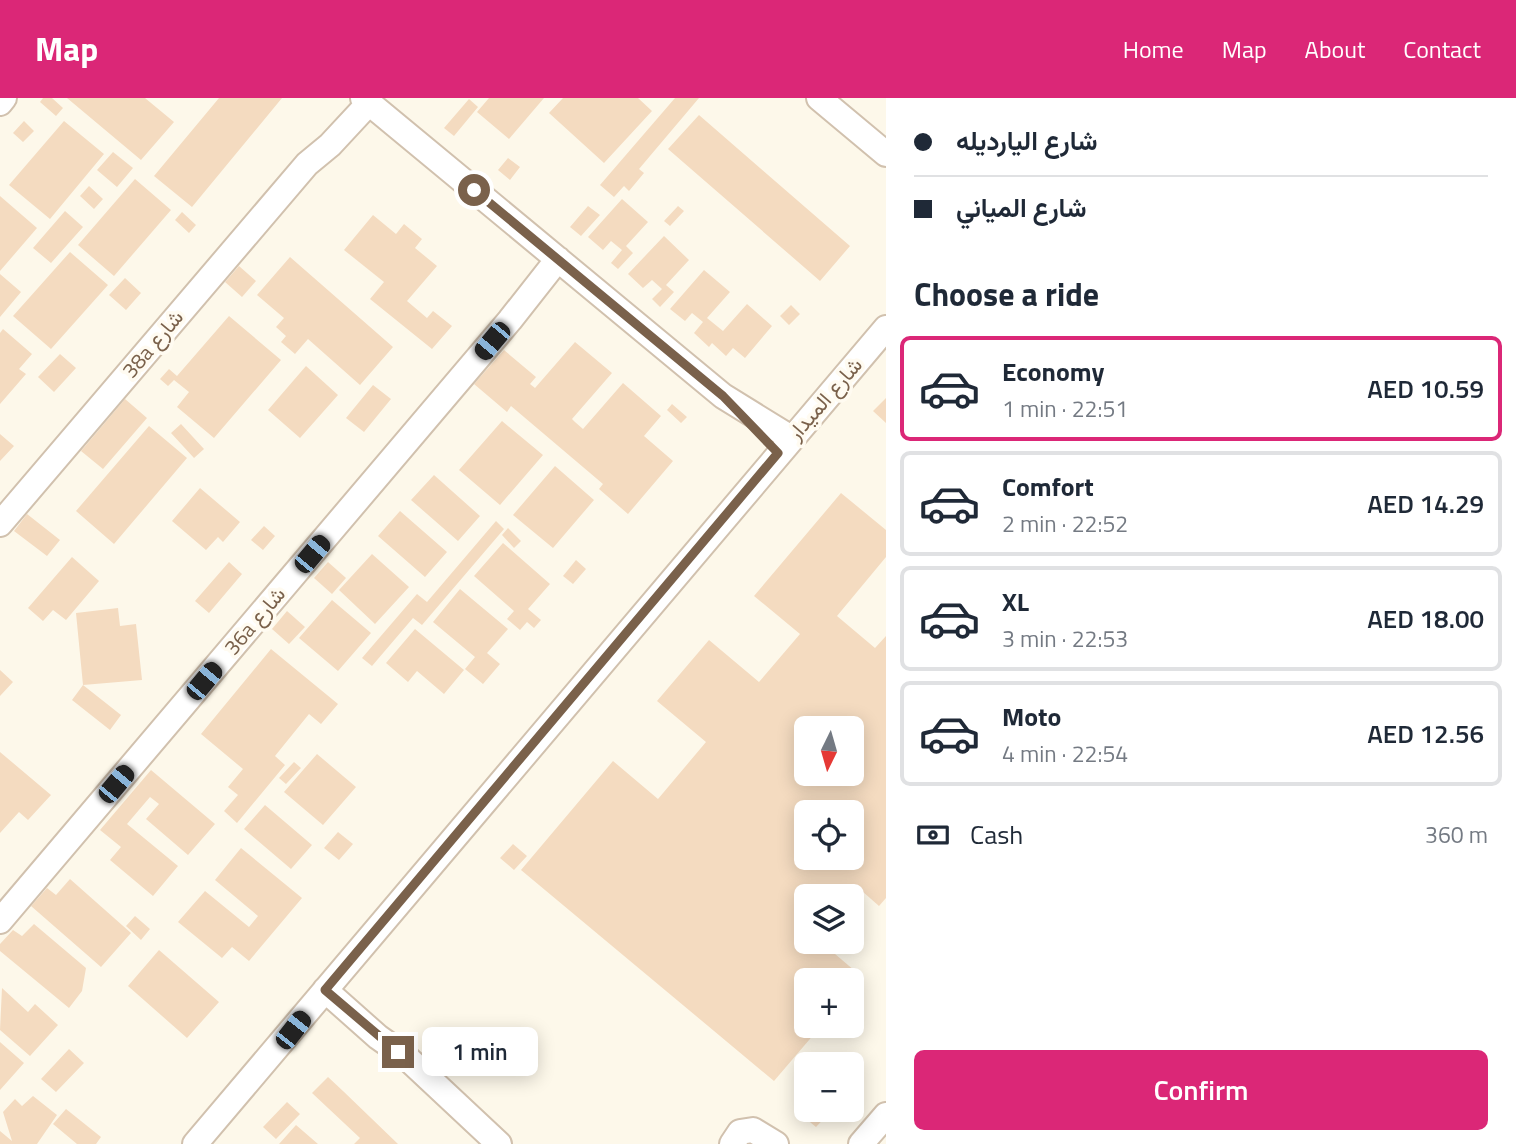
<!DOCTYPE html>
<meta charset="utf-8">
<style>
body{margin:0;font-family:"Titillium Web",Vazirmatn,sans-serif;background:#f2f2f3;color:#1f2937;height:100vh;display:flex;flex-direction:column;font-size:26px;white-space:nowrap}
*{box-sizing:border-box;margin:0}
p{font-size:23px;color:#747a83}
.icon{flex:none;width:38px;height:38px;fill:none;stroke:currentColor;stroke-width:2;stroke-linecap:round;stroke-linejoin:round}
.map{position:relative;flex:1;overflow:hidden}
.drawer{display:flex;flex-direction:column;background:#fff;width:630px}
.drawer>*{flex:none}
.top-card{display:grid;align-content:center;height:154px;padding:0 28px;background:#fff}
.needle{width:46px;rotate:185deg}
.tools{position:absolute;left:794px;top:618px;display:grid;gap:14px}
.tools a{display:grid;place-items:center;width:70px;height:70px;border-radius:10px;background:#fff;box-shadow:0 4px 18px #0003;font-size:35px}
.end{position:absolute;width:32px;height:32px;margin:-16px;border:9px solid #7a614b;background:#fff;box-shadow:0 0 0 4px #fff}
.from{border-radius:50%}
.bubble{position:absolute;height:49px;border-radius:10px;background:#fff;box-shadow:0 4px 18px #0003;font-size:23px;font-weight:600;line-height:49px;text-align:center}
.car{position:absolute;width:21px;height:42px;margin:-21px -10px;border-radius:9px;box-shadow:0 0 5px 2px #0007;background:linear-gradient(#222 24%,#8ab4d8 0 40%,#222 0 76%,#8ab4d8 0 86%,#222 0)}
.top-card b{display:flex;align-items:center;gap:24px;height:66px;font-size:26px}
.top-card b+b{border-top:2px solid #e0e1e3}
.top-card i{width:18px;height:18px;background:#1f2937}
ul{padding:0;list-style:none}
li{display:flex;align-items:center;gap:21px;height:105px;margin:0 14px 10px;padding:0 14px;border:4px solid #e0e1e3;border-radius:10px}
li div{flex:1}
li b{display:block;font-size:26px}
li em{font-style:normal;font-weight:600}
li.current{border-color:#db2777}
li>.icon{width:63px;height:63px;stroke-width:1.5}
h2{padding:0 28px;font-size:32px;line-height:84px}
.pay{display:flex;align-items:center;gap:18px;height:77px;padding:0 28px;font-size:26px}
.pay p{margin-inline-start:auto}
.action{display:flex;gap:14px;margin-top:auto;padding:14px 28px}
.action a{flex:1;height:80px;border-radius:10px;background:#db2777;color:#fff;font-size:28px;font-weight:600;line-height:80px;text-align:center}
header{display:flex;align-items:center;gap:42px;box-sizing:border-box;height:98px;padding:0 35px;background:#db2777;color:#fff}
header strong{font-size:33px}
nav{display:flex;gap:38px;margin-inline-start:auto;font-size:24px}
main{display:flex;flex:1;min-height:0}
.map>svg:first-child{display:block}
.building{fill:#f4dbc0;fill-rule:evenodd}
.lines{fill:none;stroke-linecap:round;stroke-linejoin:round}
.minor-casing{stroke:#d1c1ae;stroke-width:28}
.minor{stroke:#fff;stroke-width:24}
.route{stroke:#7a614b;stroke-width:9}
.labels{text-anchor:middle;stroke-width:7;stroke-linejoin:round;paint-order:stroke}
.street-label{font-size:21px;fill:#7a614b;stroke:#fffbf1}
</style>
<header>
<strong>Map</strong>
<nav><a>Home</a><a>Map</a><a>About</a><a>Contact</a></nav>
</header>
<main>
<div class="map">
<svg width="886" height="1046" viewBox="0 0 886 1046">
<rect width="100%" height="100%" fill="#fdf8ea"/>
<!-- building -->
<path class="building" d="M43,0H52L63,10L56,18L40,4Z
M67,0H145L174,24L141,62Z
M219,0H282L192,109L154,78Z
M489,0H544L509,41L477,14Z
M563,0H638L652,13L604,65L549,15Z
M675,0H699L639,71L644,75L629,93L624,88L614,99L600,87Z
M469,1L478,9L454,38L444,30Z
M699,17L850,148L820,183L668,51Z
M24,23L34,33L23,44L13,35Z
M64,23L104,56L50,121L9,87Z
M113,54L133,70L117,89L97,72Z
M508,60L520,69L510,82L498,72Z
M135,81L171,112L114,178L78,147Z
M89,88L103,101L94,111L80,98Z
M0,98L37,130L0,173Z
M622,101L648,124L626,148L633,155L618,171L611,165L622,152L611,143L603,152L588,139Z
M588,108L600,117L581,138L570,129Z
M678,108L684,113L670,128L664,123Z
M65,113L83,129L51,165L33,150Z
M182,114L196,127L189,135L175,122Z
M373,117L396,136L404,126L422,141L415,150L437,168L407,203L427,220L433,213L452,228L432,251L370,201L384,184L344,152Z
M664,138L689,162L666,187L674,194L660,209L652,201L662,191L652,182L643,190L628,176Z
M70,154L108,187L51,251L13,218Z
M290,159L393,249L360,287L308,241L295,256L281,244L286,238L276,229L284,220L257,197Z
M239,168L256,183L242,199L225,184Z
M704,172L730,194L707,220L723,233L747,206L772,228L745,260L733,250L726,258L712,245L709,249L694,235L703,224L692,215L685,223L670,211Z
M0,176L21,194L0,219Z
M125,180L141,195L126,212L109,197Z
M791,207L800,216L789,227L780,218Z
M229,218L281,262L214,340L177,309L189,294L174,282L168,288L160,281L169,271L177,278Z
M3,231L32,256L19,271L26,276L0,306V235Z
M575,244L612,275L572,321L575,324L583,331L623,285L661,318L644,338L673,363L628,416L599,391L603,386L511,308L507,314L474,286L504,252L536,279L530,286L535,290Z
M60,256L76,270L54,294L38,279Z
M306,268L338,297L300,340L268,312Z
M373,287L391,301L364,334L346,320Z
M886,300V325L873,313Z
M125,301L147,320L103,371L81,353Z
M672,306L687,319L681,325L667,312Z
M502,323L543,357L500,407L459,372Z
M181,326L204,351L194,360L171,335Z
M149,328L187,360L114,446L76,413Z
M0,336L14,348L0,363Z
M555,368L594,402L553,450L513,417Z
M434,377L480,418L458,443L411,402Z
M200,390L240,424L223,444L218,439L206,452L172,423Z
M841,395L886,432V459L837,518L875,550L886,538V800L879,808L854,786L844,798H807V844H821L862,879L852,890V882H807V928H821L774,983L521,772L613,663L658,701L706,644L657,603L709,542L759,584L800,536L754,498ZM807,630H852V676H807ZM807,714H852V760H807Z
M400,413L447,454L425,479L378,438Z
M27,416L60,442L47,458L14,433Z
M496,423L504,431L422,527L413,520L372,568L362,560L417,496L427,504Z
M264,428L275,438L263,452L251,442Z
M508,430L521,443L514,450L502,437Z
M503,445L550,486L528,511L541,522L534,530L527,524L520,532L507,521L514,513L474,478Z
M372,456L409,489L375,526L339,492Z
M72,459L99,483L66,522L53,512L43,523L28,510Z
M576,462L586,471L573,486L563,478Z
M229,464L242,476L209,515L195,503Z
M328,464L346,480L332,496L314,480Z
M460,491L508,531L487,555L500,566L483,586L465,571L475,559L433,524Z
M332,502L371,535L338,573L299,540Z
M118,510L120,528L136,526L142,582L83,587L121,617L110,632L72,602L83,587L76,515Z
M287,513L305,529L289,546L272,531Z
M415,531L464,572L444,596L417,573L408,584L386,565Z
M271,551L338,606L321,626L309,616L275,658L285,667L237,725L224,713L238,697L228,689L243,671L201,636Z
M0,572L13,584L0,598Z
M0,654L51,697L28,722L19,714L0,735Z
M317,656L356,689L323,727L284,694Z
M294,664L301,670L286,686L279,680Z
M151,672L215,726L188,757L146,721L159,706L150,699L127,726L178,768L153,798L110,762L121,749L100,732Z
M265,707L312,747L291,771L244,731Z
M338,734L353,746L339,762L324,750Z
M513,746L527,758L514,772L500,760Z
M241,750L302,800L249,863L232,849L222,860L178,824L205,793L249,829L258,818L215,782Z
M70,781L131,835L101,869L31,808L47,790L56,797Z
M135,818L150,831L141,842L126,828Z
M34,826L86,870L82,893L69,910L0,853V846L13,832L22,838Z
M159,852L219,904L187,940L128,888Z
M2,890L28,914L35,906L58,927L30,958L0,932Z
M0,944L24,965L0,992Z
M69,951L84,965L56,994L41,981Z
M328,979L343,993L398,1046H354L360,1040L312,995Z
M33,998L57,1017L37,1046H0V1033L12,1043L3,1014L15,1001L22,1008Z
M287,1004L300,1016L276,1041L263,1029Z
M66,1011L101,1039L96,1046H77L53,1026Z
M813,1012H829L831,1013L816,1029L805,1020Z
M296,1027L318,1046H279Z"/>
<g class="lines">
<!-- minor casing -->
<g class="minor-casing">
<path id="minor" d="M363,0L723,298L791,340
M819,0L886,56
M0,5L4,0
M0,426L307,66L330,47L369,5
M0,823L510,222L558,161
M325,892L378,939L405,958L499,1046
M195,1046L886,230
M732,1046L740,1034L753,1032L776,1046
M861,1046L886,1017"/>
</g>
<!-- minor -->
<use href="#minor" class="minor"/>
</g>
<g class="lines">
<!-- route -->
<path class="route" d="M398,954L325,892L778,355L723,298L474,92"/>
</g>
<g class="labels">
<!-- street labels -->
<g class="street-label">
<text transform="translate(153 246) rotate(-50)" y="7">38a شارع</text>
<text transform="translate(825 301) rotate(-49)" y="7">شارع الميدار</text>
<text transform="translate(255 523) rotate(-50)" y="7">36a شارع</text>
</g>
</g>
</svg>
<div class="tools">
<a><svg class="needle" viewBox="-14 -14 28 28"><path d="M0-13l5 13h-10z" fill="#e53935"/><path d="M0 13l5-13h-10z" fill="#747a83"/></svg></a>
<a><svg class="icon" aria-label="locate" viewBox="0 0 24 24"><circle cx="12" cy="12" r="6"/><path d="M12 2v4M12 18v4M2 12h4M18 12h4"/></svg></a>
<a><svg class="icon" aria-label="layers" viewBox="0 0 24 24"><path d="M12 4l9 5-9 5-9-5zM3 14l9 5 9-5"/></svg></a>
<a>+</a>
<a>−</a>
</div>
<i class="end from" style="left:474px;top:92px"></i>
<i class="end" style="left:398px;top:954px"></i>
<div class="bubble" style="left:422px;top:929px;width:116px">1 min</div>
<i class="car" style="left:492px;top:243px;rotate:220deg"></i>
<i class="car" style="left:312px;top:456px;rotate:40deg"></i>
<i class="car" style="left:204px;top:583px;rotate:40deg"></i>
<i class="car" style="left:116px;top:686px;rotate:40deg"></i>
<i class="car" style="left:293px;top:932px;rotate:38deg"></i>
</div>
<section class="drawer">
<div class="top-card">
<b><i class="from"></i>شارع اليارديله</b>
<b><i></i>شارع المياني</b>
</div>
<h2>Choose a ride</h2>
<ul>
<li class="current"><svg class="icon" aria-label="car" viewBox="0 0 24 24"><path d="M5 17H2v-5l4-1 3-4h7l3 4 3 1v5h-3M9 17h6M6 11h13"/><circle cx="7" cy="17" r="2"/><circle cx="17" cy="17" r="2"/></svg><div><b>Economy</b><p>1 min · 22:51</p></div><em>AED 10.59</em></li>
<li><svg class="icon" aria-label="car" viewBox="0 0 24 24"><path d="M5 17H2v-5l4-1 3-4h7l3 4 3 1v5h-3M9 17h6M6 11h13"/><circle cx="7" cy="17" r="2"/><circle cx="17" cy="17" r="2"/></svg><div><b>Comfort</b><p>2 min · 22:52</p></div><em>AED 14.29</em></li>
<li><svg class="icon" aria-label="car" viewBox="0 0 24 24"><path d="M5 17H2v-5l4-1 3-4h7l3 4 3 1v5h-3M9 17h6M6 11h13"/><circle cx="7" cy="17" r="2"/><circle cx="17" cy="17" r="2"/></svg><div><b>XL</b><p>3 min · 22:53</p></div><em>AED 18.00</em></li>
<li><svg class="icon" aria-label="car" viewBox="0 0 24 24"><path d="M5 17H2v-5l4-1 3-4h7l3 4 3 1v5h-3M9 17h6M6 11h13"/><circle cx="7" cy="17" r="2"/><circle cx="17" cy="17" r="2"/></svg><div><b>Moto</b><p>4 min · 22:54</p></div><em>AED 12.56</em></li>
</ul>
<div class="pay"><svg class="icon" aria-label="cash" viewBox="0 0 24 24"><path d="M3 7h18v10H3z"/><circle cx="12" cy="12" r="2"/></svg>Cash<p>360 m</p></div>
<div class="action"><a>Confirm</a></div>
</section>
</main>
